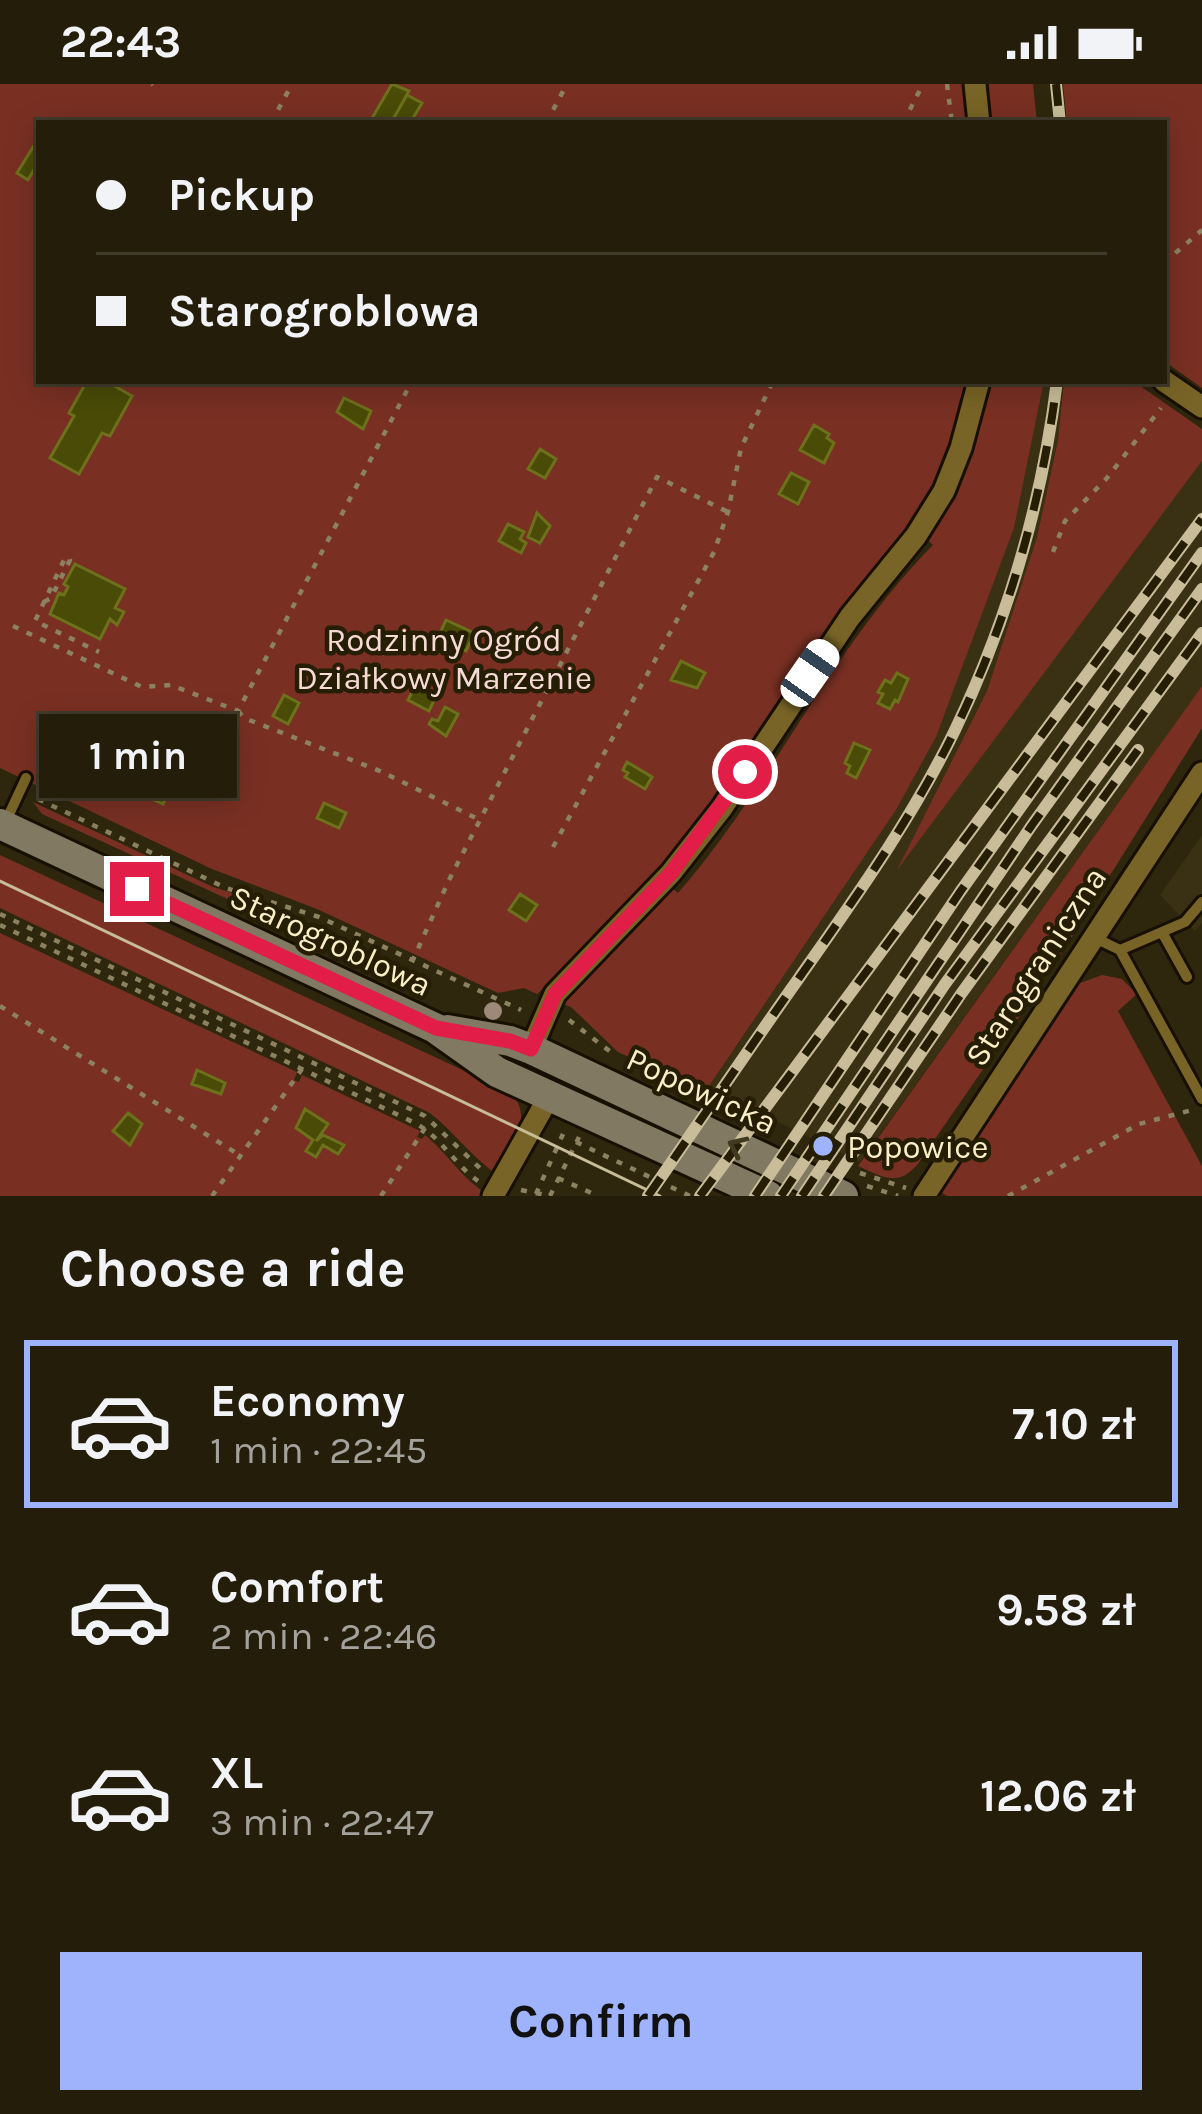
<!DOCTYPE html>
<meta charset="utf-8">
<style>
body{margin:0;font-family:Karla,sans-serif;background:#2f2a18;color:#f1f3f6;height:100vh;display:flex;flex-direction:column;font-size:45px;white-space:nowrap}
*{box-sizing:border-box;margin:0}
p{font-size:39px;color:#a3a29c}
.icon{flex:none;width:66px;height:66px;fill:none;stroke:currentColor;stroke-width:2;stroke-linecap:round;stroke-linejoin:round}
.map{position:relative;height:1112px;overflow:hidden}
.side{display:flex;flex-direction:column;background:#231d0a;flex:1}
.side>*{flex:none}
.hud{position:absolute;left:36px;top:36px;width:1131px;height:264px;border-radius:0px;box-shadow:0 6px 30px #0003,0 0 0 3px #403b2b;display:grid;align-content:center;height:264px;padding:0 60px;background:#231d0a}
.end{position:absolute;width:54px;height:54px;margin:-27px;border:15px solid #e11d48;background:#fff;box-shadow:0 0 0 6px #fff}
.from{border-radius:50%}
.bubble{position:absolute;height:84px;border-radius:0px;background:#231d0a;box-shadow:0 6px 30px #0003,0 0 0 3px #403b2b;font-size:39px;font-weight:700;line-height:84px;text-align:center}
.car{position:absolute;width:36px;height:72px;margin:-36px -18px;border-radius:15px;box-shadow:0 0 9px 3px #0007;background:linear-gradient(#fff 24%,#345 0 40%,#fff 0 76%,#345 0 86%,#fff 0)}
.hud b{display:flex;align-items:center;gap:42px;height:114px;font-size:45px}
.hud b+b{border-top:3px solid #403b2b}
.hud i{width:30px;height:30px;background:#f1f3f6}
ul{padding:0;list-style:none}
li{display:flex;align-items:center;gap:36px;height:168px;margin:0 24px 18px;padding:0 36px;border:6px solid transparent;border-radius:0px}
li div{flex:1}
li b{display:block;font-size:45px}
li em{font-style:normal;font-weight:700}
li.selected{border-color:#9fb3fd}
li>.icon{width:108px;height:108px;stroke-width:1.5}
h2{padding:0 60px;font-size:54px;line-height:144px}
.primary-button{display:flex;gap:24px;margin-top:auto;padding:24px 60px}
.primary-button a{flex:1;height:138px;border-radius:0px;background:#9fb3fd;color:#111;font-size:48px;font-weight:700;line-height:138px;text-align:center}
.status{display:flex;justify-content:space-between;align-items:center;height:84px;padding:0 60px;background:#231d0a;direction:ltr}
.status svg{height:33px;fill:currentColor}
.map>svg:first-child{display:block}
.built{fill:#3a3114}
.green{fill:#793023}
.building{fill:#494b06;stroke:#6e711b;stroke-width:3}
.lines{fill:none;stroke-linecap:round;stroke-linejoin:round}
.lane-casing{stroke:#170f00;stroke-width:16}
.street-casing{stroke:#170f00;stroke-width:27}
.secondary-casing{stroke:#170f00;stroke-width:36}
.path{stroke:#8c8261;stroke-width:4.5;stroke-dasharray:6 9;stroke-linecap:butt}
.lane{stroke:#786426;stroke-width:10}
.street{stroke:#786426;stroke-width:21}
.secondary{stroke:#817962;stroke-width:30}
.tram{stroke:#c8bd98;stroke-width:3}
.rail-casing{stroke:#c8bd98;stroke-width:12}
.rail{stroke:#251d04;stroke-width:8;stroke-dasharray:22;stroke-linecap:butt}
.tree{fill:#9c897a}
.oneway{stroke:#413920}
.route{stroke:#e11d48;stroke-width:15}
.poi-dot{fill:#9fb3fd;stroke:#251d04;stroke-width:4.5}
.labels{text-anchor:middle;stroke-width:9;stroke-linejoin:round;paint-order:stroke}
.park-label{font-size:33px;fill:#f6dad4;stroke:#251d04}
.street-label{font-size:33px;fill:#faeec6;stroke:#251d04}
.poi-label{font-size:33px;fill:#faeec6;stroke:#251d04;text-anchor:start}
</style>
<div class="status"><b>22:43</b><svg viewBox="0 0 49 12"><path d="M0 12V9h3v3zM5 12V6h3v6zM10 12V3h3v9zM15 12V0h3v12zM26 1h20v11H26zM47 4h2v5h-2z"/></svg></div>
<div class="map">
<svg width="1202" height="1112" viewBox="0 0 1202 1112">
<rect width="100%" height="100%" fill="#2f270d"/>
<!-- built -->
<path class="built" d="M1044,297H1064L1058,356L1037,453L987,607L902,777L1202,377V602L860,1078L708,1004L896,726L936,653L1014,444Z
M1202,751V839L1195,847L1160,811Z"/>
<!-- green -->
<path class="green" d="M0,0H964L968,39H39V297H969C959,332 950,367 933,400C902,462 850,514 811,570C762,640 718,713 665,780C626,827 582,869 537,910L524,904L498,909L317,825L212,785L0,684Z
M987,0H1033L1037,39H991Z
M1063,0H1202V304L1164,277V39H1067Z
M986,297H1044L1014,444L936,653L896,726L705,1008L618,968L571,923L563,920L672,804L678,809C773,700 831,564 933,461L927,455C958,404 973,355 986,297Z
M1064,297H1133L1202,345V377L897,786L987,607L1037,453L1058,356Z
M1202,602V644L1056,878L1051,875L1033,913L917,1081C898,1103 882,1093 858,1082Z
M33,718L213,803L276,822L271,835L42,730Z
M0,771L510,1008C536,1034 510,1063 496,1090C471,1072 454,1048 430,1029L0,824Z
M0,849L297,988L294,996L299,998L302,991L420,1047L417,1053L422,1055L425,1051C447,1069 460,1092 485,1109L483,1112H0Z
M1102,891L1122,895L1137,910L1118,927L1202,1082V1112H947L941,1108L1080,899Z"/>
<!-- building -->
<path class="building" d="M392,0L409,7L391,39H376L371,36Z
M407,11L422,19L410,39H395L392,37Z
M35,60L39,63V77L28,96L17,89Z
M87,297H106L132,312L110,352L102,349L79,390L50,374L74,332L69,329Z
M344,314L371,327L363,345L337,328Z
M814,341L829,350L827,354L834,359L824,379L800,366Z
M540,365L556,375L545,394L528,385Z
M791,389L809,398L798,420L779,410Z
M537,429L550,442L540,459L528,453Z
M508,440L524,448L520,455L526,459L521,469L499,457Z
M75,480L125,505L115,524L124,528L117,541L110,535L100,555L50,530L59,509L64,511L68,503L64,500Z
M446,536L474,549L466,567L438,553Z
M681,577L705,589L697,604L671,596Z
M897,589L908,595L898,618L895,616L890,625L878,619L883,610L878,608L885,596L891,599Z
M415,602L436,612L429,627L408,616Z
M284,611L299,619L288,640L273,632Z
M445,623L458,630L446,652L429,640L432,635L438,637Z
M854,659L870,666L856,694L847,689L850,682L845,679Z
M627,678L652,693L645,705L625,693L628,689L623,686Z
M146,692L170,703L163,720L139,709Z
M324,719L346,729L339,744L317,734Z
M520,810L537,821L526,837L509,826Z
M197,986L225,999L221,1010L192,1000Z
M305,1025L328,1040L316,1057L323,1051L344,1061L338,1070L323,1061L316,1073L306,1067L313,1056L296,1044Z
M128,1029L142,1040L130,1061L113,1047Z"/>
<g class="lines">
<!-- lane casing -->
<g class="lane-casing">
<path id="lane" d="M5,739L26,694
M1163,850L1187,893
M1093,853L1120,866L1202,1015
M1120,866L1185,838L1202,818"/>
</g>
<!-- street casing -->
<g class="street-casing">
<path id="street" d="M975,0L979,39
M1164,297L1202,323
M531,965L555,910L671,789L722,724L850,533L916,452L944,407L961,364L979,297
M493,1112L550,1011
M924,1112L1202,689"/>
</g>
<!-- secondary casing -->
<g class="secondary-casing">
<path id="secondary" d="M0,740L435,944L497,988L768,1112
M447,946L510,957L531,965L843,1112"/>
</g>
<!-- path -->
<path class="path" d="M152,0L153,1
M947,0L952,39
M271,39L292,0
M546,39L567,0
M903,39L923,0
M1164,179L1202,146
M138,298L139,297
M1053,468L1065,437L1107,394L1161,324
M44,518L51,514L70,476L68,473L65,474L35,537L99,568
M13,542L142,603L171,601L238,627L412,297
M238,627L244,634L380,687L482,737
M38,715L226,804L319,833L521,926
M553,763L714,468L728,428L741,364L773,297
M0,830L425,1032L484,1088
M0,841L415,1039C441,1053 454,1080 478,1097
M412,878L449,796L657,393L728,428
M0,922L241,1072
M569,936L612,969
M576,1058L690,1112
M860,1089L906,1104
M558,1094L598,1112
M867,1102L898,1112
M521,1106L550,1112
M536,1110L563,1050
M212,1112L302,985
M381,1112L425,1044
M550,1112L579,1053
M1008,1112L1139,1040L1192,1026"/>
<!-- lane -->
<use href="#lane" class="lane"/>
<!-- street -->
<use href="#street" class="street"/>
<!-- secondary -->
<use href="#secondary" class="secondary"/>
<!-- tram -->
<path class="tram" d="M0,797L660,1112"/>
<!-- rail casing -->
<g class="rail-casing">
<path id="rail" d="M1056,0L1060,39
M648,1112C699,1039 748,966 799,894C855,814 912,735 955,646C1008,536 1042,418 1057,297
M700,1112L1202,435
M755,1112L960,808L1202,469
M781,1112L1032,741L1202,505
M802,1112L945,900L1202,549
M824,1112L961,910L1138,666"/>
</g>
<!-- rail -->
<use href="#rail" class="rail"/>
</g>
<!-- trees -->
<circle class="tree" cx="493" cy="927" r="9"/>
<!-- one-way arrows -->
<defs><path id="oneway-chevron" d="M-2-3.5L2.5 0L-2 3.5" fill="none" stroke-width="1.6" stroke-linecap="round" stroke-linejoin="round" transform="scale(3)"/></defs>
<use class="oneway" href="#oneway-chevron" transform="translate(737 1062) rotate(-155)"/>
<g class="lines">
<!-- route -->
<path class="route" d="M137,805L436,944L510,957L531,965L555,910L671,789L745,688"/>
</g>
<!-- markers -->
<circle class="poi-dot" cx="823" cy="1062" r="12"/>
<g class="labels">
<!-- park labels -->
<g class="park-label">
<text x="444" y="567">Rodzinny Ogród<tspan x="444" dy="38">Działkowy Marzenie</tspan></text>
</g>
<!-- street labels -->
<g class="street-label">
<text transform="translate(331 856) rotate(25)" y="12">Starogroblowa</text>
<text transform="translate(1035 882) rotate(-57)" y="12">Starograniczna</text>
<text transform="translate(702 1006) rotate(25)" y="12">Popowicka</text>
</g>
<!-- poi labels -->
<g class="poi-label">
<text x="847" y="1074">Popowice</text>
</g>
</g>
</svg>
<i class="end from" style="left:745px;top:688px"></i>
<i class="end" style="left:137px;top:805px"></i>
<div class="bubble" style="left:39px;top:630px;width:198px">1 min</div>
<i class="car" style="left:810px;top:589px;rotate:35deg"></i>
<div class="hud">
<b><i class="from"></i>Pickup</b>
<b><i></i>Starogroblowa</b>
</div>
</div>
<section class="side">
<h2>Choose a ride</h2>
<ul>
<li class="selected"><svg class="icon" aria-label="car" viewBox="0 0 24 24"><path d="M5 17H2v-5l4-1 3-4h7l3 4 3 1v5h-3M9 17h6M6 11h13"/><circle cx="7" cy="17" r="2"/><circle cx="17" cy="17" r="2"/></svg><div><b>Economy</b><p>1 min · 22:45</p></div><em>7.10 zł</em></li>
<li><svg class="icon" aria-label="car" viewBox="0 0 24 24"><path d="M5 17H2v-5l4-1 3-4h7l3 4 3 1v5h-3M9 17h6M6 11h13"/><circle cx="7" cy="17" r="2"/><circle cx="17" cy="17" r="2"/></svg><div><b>Comfort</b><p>2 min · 22:46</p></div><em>9.58 zł</em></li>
<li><svg class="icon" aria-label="car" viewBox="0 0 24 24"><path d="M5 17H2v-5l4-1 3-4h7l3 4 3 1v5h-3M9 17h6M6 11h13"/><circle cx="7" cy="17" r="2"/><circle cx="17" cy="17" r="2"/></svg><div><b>XL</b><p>3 min · 22:47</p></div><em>12.06 zł</em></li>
</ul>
<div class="primary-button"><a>Confirm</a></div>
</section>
